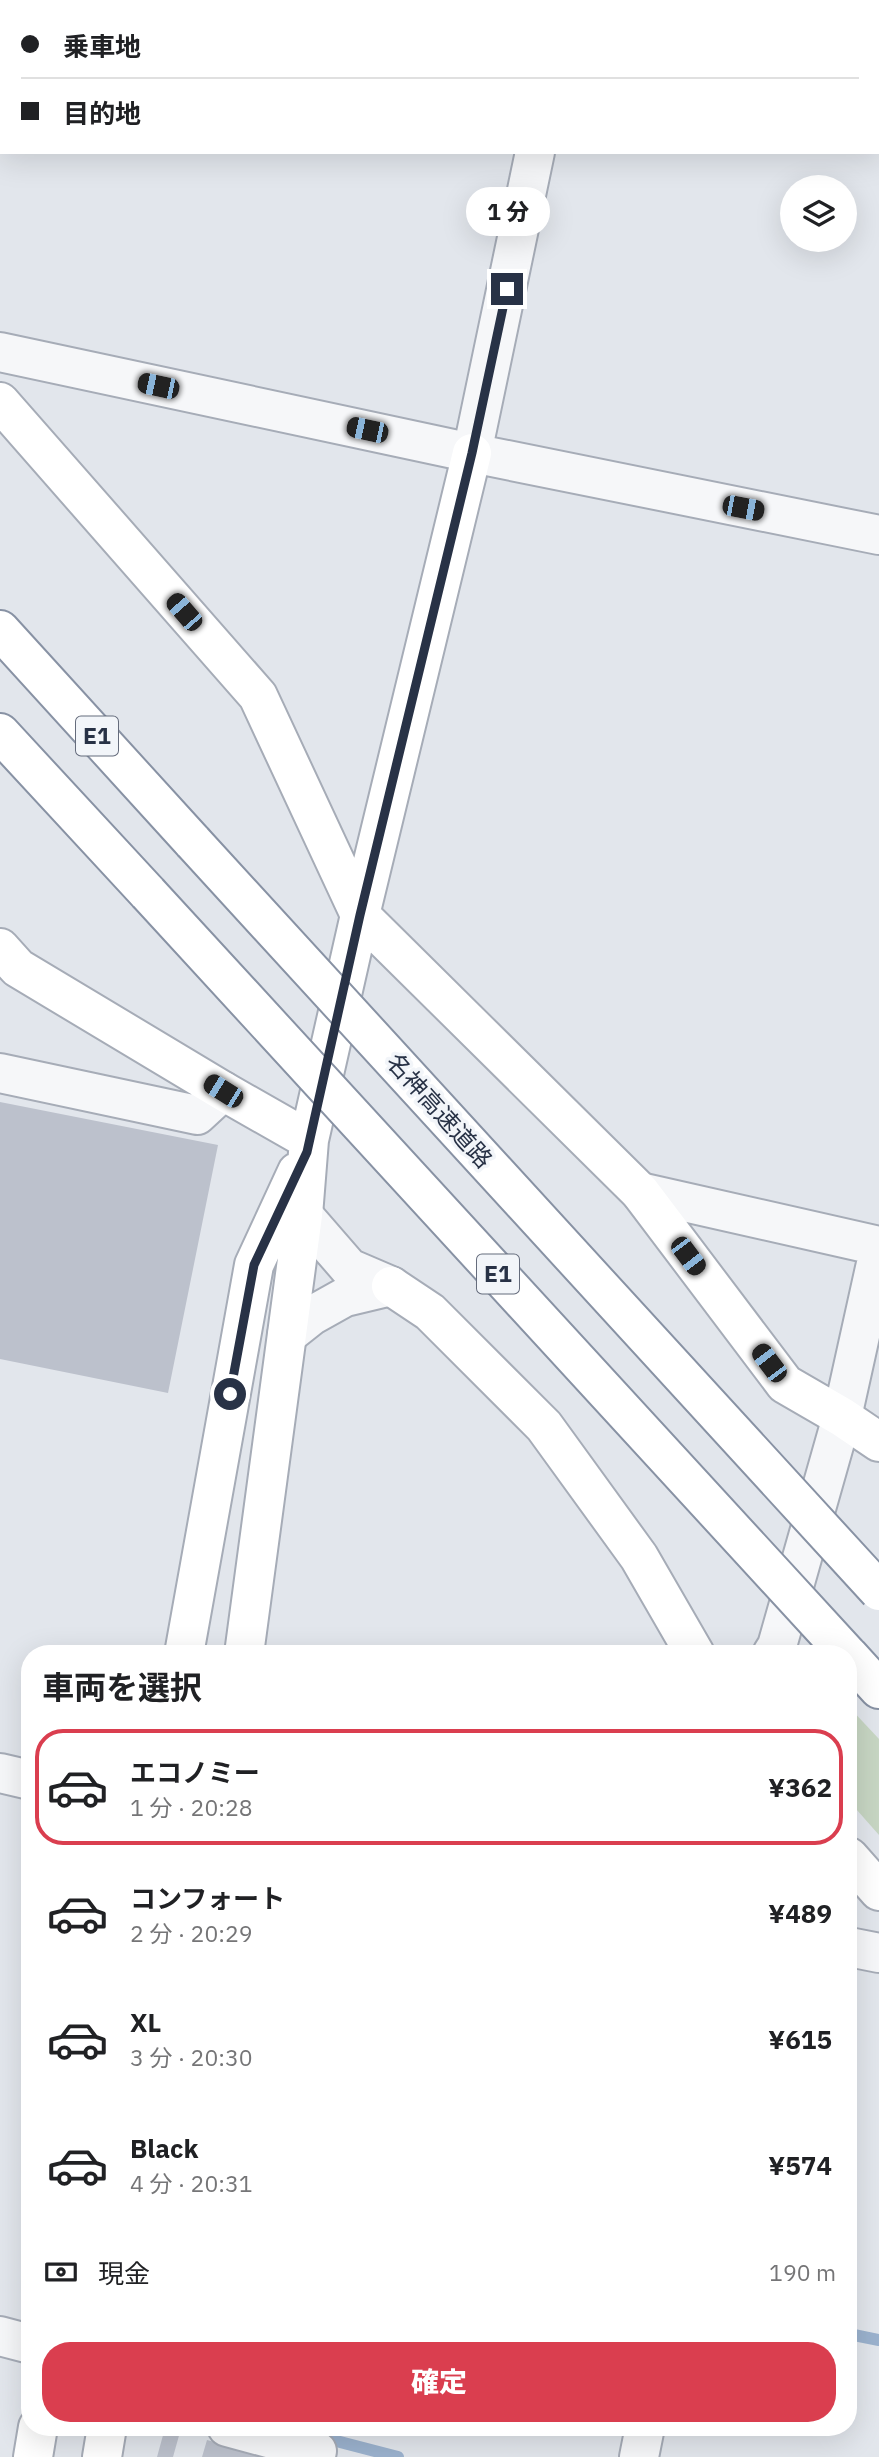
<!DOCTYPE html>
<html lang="ja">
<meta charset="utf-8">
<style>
body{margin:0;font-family:"IBM Plex Sans","Noto Sans JP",sans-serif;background:#f6f6f6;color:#202124;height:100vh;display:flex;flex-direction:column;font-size:26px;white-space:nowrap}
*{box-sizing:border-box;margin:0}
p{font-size:23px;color:#757577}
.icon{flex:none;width:38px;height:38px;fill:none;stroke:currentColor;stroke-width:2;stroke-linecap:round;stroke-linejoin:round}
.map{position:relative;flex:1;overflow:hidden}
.side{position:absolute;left:21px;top:1645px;width:836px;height:791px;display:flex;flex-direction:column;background:#fff;border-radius:28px;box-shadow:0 7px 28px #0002}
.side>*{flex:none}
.banner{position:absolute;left:0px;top:0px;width:880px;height:154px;box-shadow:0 7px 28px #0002;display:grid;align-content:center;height:154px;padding:0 21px;background:#fff}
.controls{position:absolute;left:780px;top:175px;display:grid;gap:14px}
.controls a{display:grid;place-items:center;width:77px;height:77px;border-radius:50%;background:#fff;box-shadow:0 7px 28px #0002;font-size:35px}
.end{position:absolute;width:32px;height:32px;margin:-16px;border:9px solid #283246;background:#fff;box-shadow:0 0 0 4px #fff}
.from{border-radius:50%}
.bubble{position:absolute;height:49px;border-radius:24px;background:#fff;box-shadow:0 7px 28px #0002;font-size:23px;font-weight:800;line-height:49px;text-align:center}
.car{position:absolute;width:21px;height:42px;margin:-21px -10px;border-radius:9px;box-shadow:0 0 5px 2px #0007;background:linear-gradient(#222 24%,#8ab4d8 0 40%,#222 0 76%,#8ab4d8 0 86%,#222 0)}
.banner b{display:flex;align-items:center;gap:24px;height:66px;font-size:26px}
.banner b+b{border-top:2px solid #e0e0e0}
.banner i{width:18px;height:18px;background:#202124}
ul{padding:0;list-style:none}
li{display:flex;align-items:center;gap:21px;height:116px;margin:0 14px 10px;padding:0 7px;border:4px solid transparent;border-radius:28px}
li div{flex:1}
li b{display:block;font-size:26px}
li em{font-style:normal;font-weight:800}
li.active{border-color:#da3e4f}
li>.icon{width:63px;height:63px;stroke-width:1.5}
h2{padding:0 21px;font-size:32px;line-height:84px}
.pay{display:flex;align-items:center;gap:18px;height:77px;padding:0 21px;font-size:26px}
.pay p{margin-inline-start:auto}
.button{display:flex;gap:14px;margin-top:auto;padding:14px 21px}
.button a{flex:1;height:80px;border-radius:28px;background:#da3e4f;color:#fff;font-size:28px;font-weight:800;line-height:80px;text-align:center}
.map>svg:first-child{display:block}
.green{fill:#c7d6c3}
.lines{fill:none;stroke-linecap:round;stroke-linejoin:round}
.stream{stroke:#9bb2ce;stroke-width:12}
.building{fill:#bcc1cc}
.street-casing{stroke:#a6acb7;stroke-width:42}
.secondary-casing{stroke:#a6acb7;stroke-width:42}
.highway-casing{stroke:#8892a4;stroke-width:42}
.street{stroke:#f6f7f9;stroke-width:38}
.secondary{stroke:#fff;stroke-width:38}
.highway{stroke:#fff;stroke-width:38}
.highway-bridge-casing{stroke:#8892a4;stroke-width:42;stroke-linecap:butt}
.highway-bridge{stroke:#fff;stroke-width:38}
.route{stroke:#283246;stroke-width:9}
.labels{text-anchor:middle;stroke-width:7;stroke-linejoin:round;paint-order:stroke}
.shield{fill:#f2f5f9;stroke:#656c7c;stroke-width:2}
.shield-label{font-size:23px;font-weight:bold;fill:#283246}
.street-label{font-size:24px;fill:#283246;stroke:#f2f5f9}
</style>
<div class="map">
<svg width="879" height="2457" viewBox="0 0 879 2457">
<rect width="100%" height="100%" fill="#e2e6ec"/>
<!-- green -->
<path class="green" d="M849,1707L879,1739V1835L849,1801Z"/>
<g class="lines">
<!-- stream -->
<path class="stream" d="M849,2334L879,2340
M317,2436L398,2457"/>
</g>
<!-- building -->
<path class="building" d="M0,1102L218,1145L168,1393L0,1359Z
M165,2428L180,2432L173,2457H157Z
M207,2440L265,2456V2457H202Z"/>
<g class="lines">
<!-- street casing -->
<g class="street-casing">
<path id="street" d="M567,2L568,0
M0,352L472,453L879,535
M472,453L535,152
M0,1073L197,1115L223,1091
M640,1192L879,1246
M303,1215L349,1268L391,1286
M287,1335L311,1316L345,1297L391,1286
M772,1654L777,1646L842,1417L879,1250
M0,1773L30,1780
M849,1947L879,1953
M0,2336L30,2344
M227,2427L317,2451
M639,2457L645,2427"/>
</g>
<!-- secondary casing -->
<g class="secondary-casing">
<path id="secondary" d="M0,402L258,696L360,915L640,1192L785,1384L842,1417L879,1442
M0,948L18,968L223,1091L309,1140
M391,1286L430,1312L544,1426L639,1557L695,1654
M184,1654L254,1265L297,1172
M244,1654L303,1215L309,1140L360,915L472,453
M849,1857L879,1891
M33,2457L38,2427
M102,2457L107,2427"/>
</g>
<!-- highway casing -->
<g class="highway-casing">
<path id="highway" d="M0,630L193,842
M0,733L148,893
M849,1656L879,1689"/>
</g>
<!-- street -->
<use href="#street" class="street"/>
<!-- secondary -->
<use href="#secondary" class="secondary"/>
<!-- highway -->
<use href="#highway" class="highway"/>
<!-- highway-bridge casing -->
<g class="highway-bridge-casing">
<path id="highway-bridge" d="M193,842L879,1591
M148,893L847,1654"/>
</g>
<!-- highway-bridge -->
<use href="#highway-bridge" class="highway-bridge"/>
</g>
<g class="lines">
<!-- route -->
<path class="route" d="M230,1394L254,1265L307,1152L360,915L472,453L507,289"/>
</g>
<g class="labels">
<!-- shield labels -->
<g class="shield">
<rect x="76" y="716.5" width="42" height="39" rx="5"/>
<rect x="477" y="1254.5" width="42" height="39" rx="5"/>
</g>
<g class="shield-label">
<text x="97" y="744">E1</text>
<text x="498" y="1282">E1</text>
</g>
<!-- street labels -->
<g class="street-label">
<text transform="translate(439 1111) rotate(48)" y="8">名神高速道路</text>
</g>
</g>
</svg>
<div class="controls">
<a><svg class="icon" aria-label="layers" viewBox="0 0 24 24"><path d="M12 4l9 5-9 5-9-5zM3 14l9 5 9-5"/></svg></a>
</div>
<i class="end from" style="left:230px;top:1394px"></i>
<i class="end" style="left:507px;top:289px"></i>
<div class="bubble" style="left:466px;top:187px;width:84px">1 分</div>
<i class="car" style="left:158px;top:386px;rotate:282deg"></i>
<i class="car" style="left:367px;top:430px;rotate:282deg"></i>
<i class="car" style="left:743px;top:508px;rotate:101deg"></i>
<i class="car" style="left:184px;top:612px;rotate:319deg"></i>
<i class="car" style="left:223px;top:1091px;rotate:302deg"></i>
<i class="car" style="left:688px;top:1256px;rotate:143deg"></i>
<i class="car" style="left:769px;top:1363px;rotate:323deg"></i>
<div class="banner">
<b><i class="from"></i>乗車地</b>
<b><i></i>目的地</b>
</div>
<section class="side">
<h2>車両を選択</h2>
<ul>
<li class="active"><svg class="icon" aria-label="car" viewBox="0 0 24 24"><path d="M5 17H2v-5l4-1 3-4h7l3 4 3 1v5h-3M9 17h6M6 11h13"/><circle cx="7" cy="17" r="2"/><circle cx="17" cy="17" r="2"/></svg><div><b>エコノミー</b><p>1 分 · 20:28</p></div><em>¥362</em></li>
<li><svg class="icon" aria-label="car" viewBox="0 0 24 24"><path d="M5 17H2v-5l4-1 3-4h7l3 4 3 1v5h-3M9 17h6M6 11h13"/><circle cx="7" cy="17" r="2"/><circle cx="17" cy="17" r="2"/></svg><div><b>コンフォート</b><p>2 分 · 20:29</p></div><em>¥489</em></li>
<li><svg class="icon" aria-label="car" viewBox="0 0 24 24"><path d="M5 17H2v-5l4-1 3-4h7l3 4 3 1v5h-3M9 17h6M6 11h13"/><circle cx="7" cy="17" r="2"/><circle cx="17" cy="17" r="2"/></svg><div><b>XL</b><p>3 分 · 20:30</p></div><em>¥615</em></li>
<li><svg class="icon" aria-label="car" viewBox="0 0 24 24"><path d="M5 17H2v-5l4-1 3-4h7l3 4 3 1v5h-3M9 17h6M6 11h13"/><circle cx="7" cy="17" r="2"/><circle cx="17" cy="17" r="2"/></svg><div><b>Black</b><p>4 分 · 20:31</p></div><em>¥574</em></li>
</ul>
<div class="pay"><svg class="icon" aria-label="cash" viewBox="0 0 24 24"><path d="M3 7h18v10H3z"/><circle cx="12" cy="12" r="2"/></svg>現金<p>190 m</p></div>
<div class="button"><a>確定</a></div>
</section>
</div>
